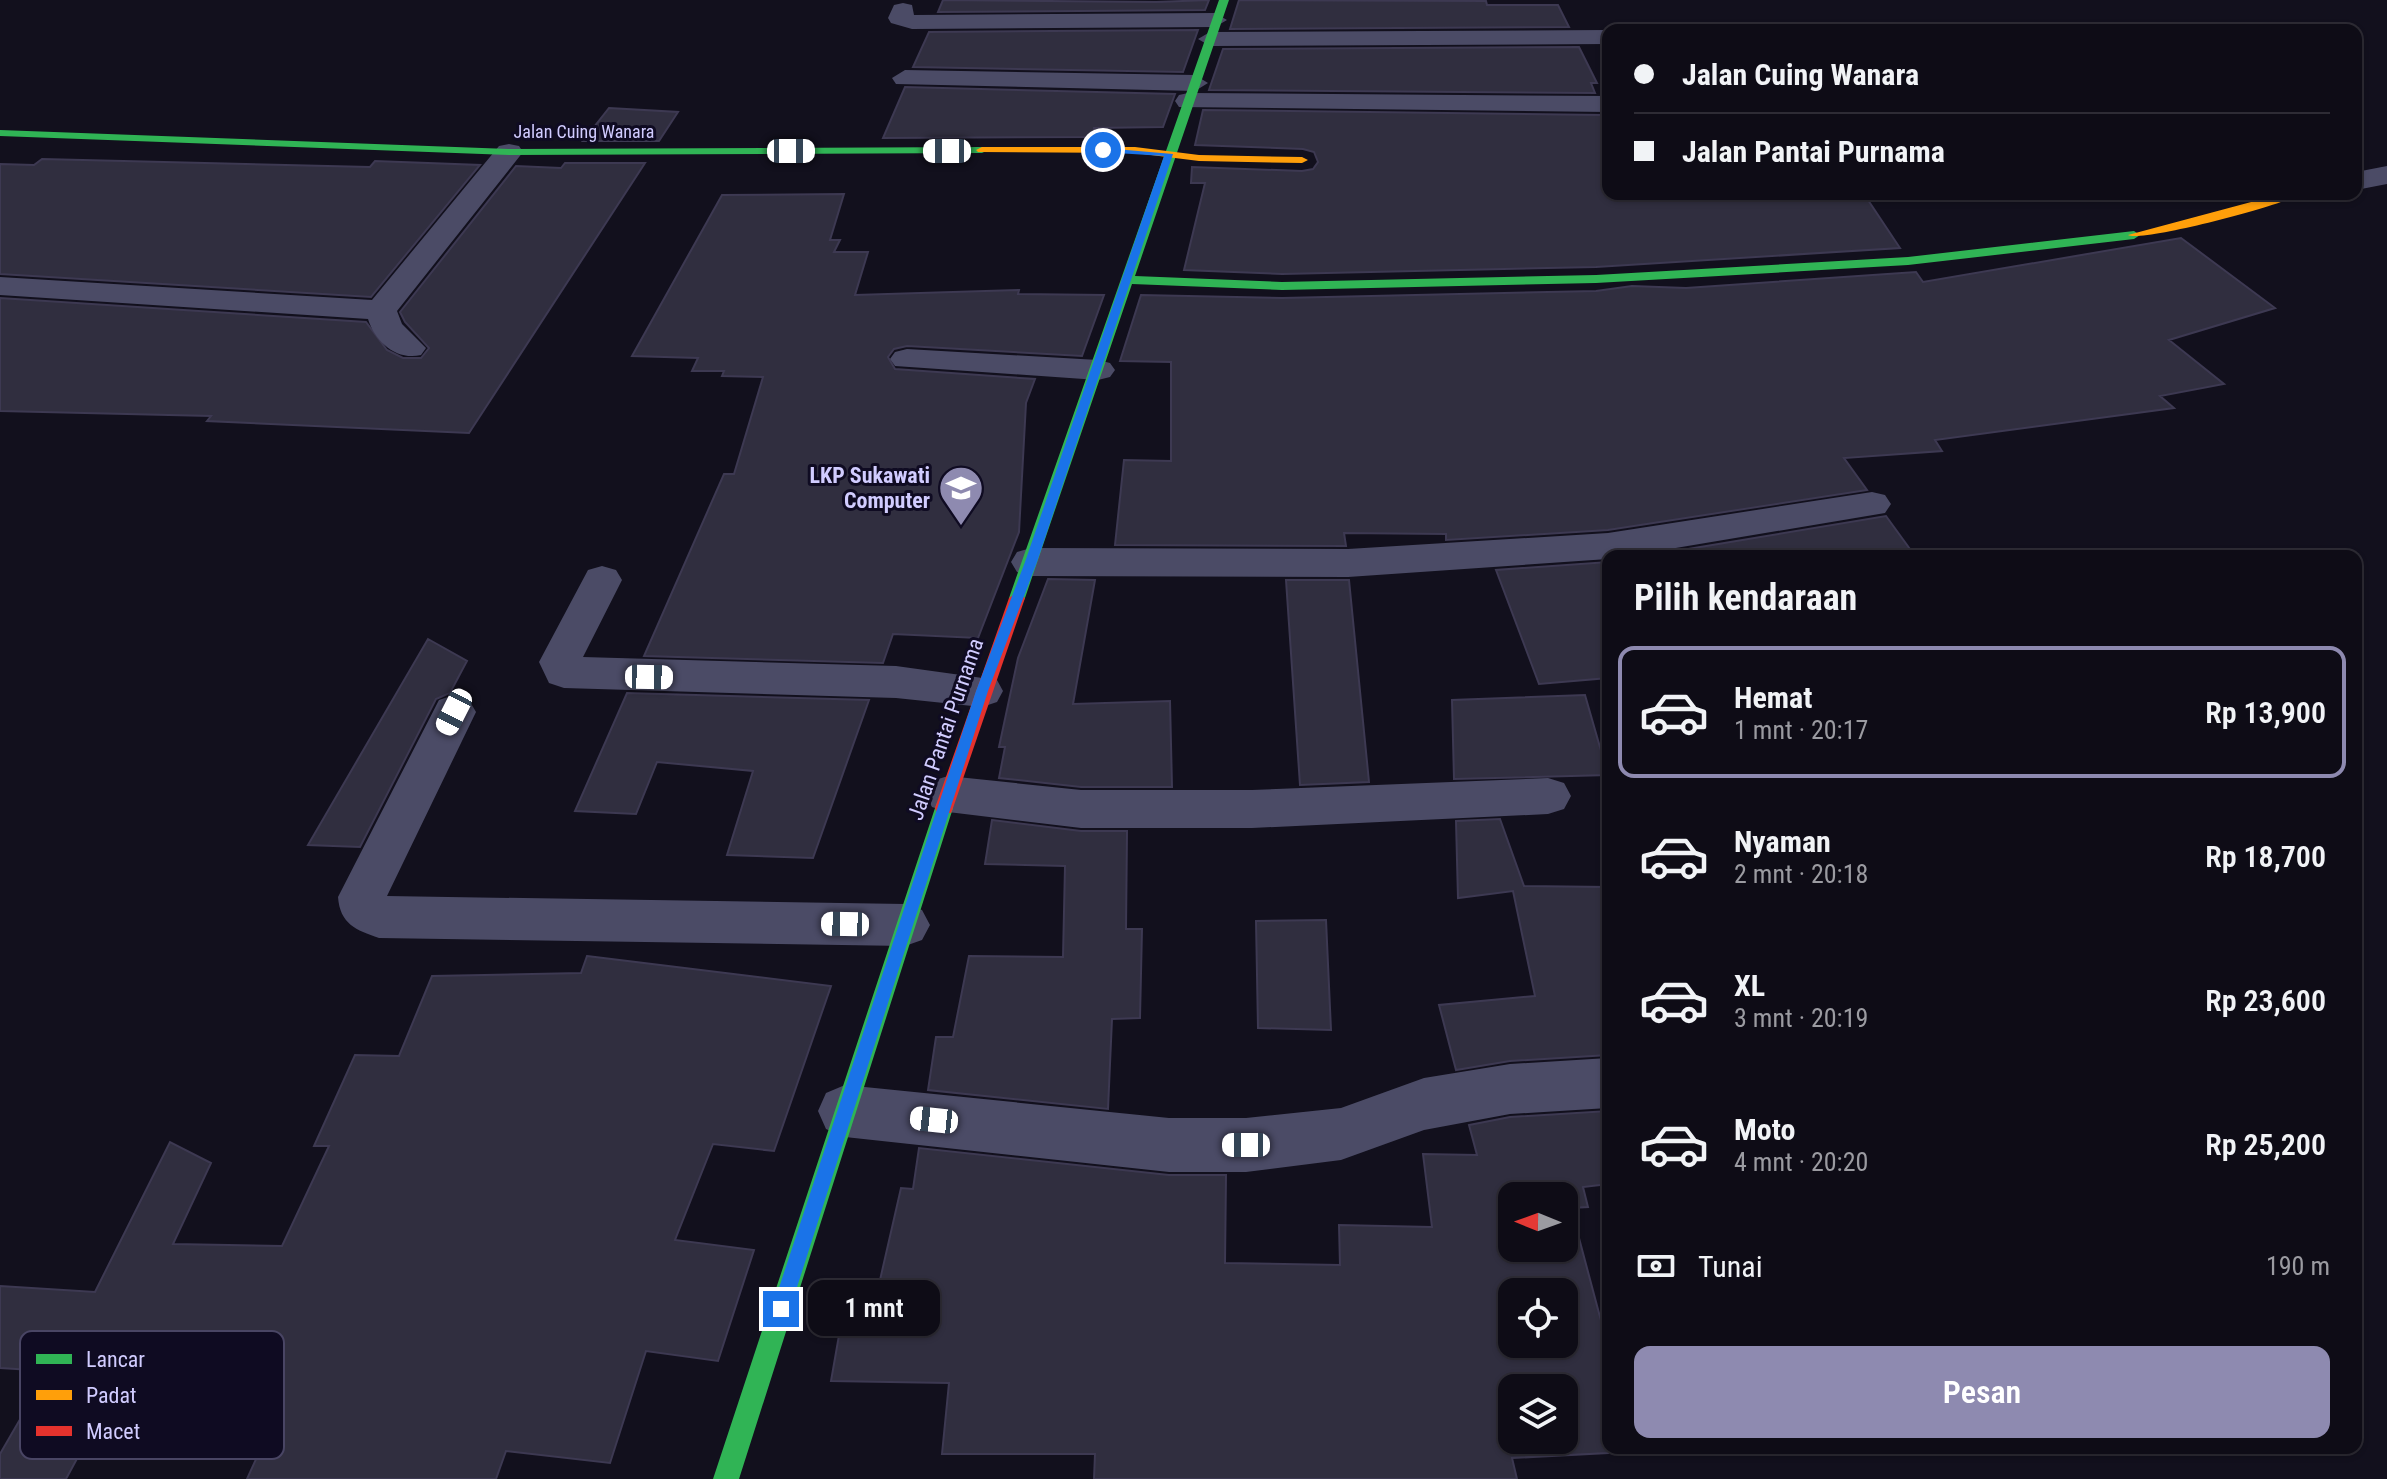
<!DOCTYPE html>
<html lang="id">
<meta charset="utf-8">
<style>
body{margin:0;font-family:"Roboto Condensed",sans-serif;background:#17151f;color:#f1f3f6;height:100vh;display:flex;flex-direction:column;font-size:30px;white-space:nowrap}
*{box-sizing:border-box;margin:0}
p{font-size:26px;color:#9b9ba1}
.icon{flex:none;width:44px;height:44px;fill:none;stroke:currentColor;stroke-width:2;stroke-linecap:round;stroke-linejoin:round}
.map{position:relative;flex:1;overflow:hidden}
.side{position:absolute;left:1602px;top:550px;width:760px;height:904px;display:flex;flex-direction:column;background:#0e0c16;border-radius:16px;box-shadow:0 2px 6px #0004,0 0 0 2px #2e2c35}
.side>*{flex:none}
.hud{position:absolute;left:1602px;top:24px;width:760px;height:176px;border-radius:16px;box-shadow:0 2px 6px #0004,0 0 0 2px #2e2c35;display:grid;align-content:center;height:176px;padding:0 32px;background:#0e0c16}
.needle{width:52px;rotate:271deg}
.tools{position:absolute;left:1498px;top:1182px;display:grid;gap:16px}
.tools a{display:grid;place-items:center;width:80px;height:80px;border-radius:16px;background:#0e0c16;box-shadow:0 2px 6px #0004,0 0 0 2px #2e2c35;font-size:40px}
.end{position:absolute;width:36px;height:36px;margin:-18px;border:10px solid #1a73e8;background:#fff;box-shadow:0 0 0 4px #fff}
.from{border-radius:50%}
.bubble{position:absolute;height:56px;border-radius:16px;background:#0e0c16;box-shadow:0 2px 6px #0004,0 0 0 2px #2e2c35;font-size:26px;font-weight:600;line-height:56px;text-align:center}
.car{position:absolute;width:24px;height:48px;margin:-24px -12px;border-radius:10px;box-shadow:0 0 6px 2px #0007;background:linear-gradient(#fff 24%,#345 0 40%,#fff 0 76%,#345 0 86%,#fff 0)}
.hud b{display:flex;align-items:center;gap:28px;height:76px;font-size:30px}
.hud b+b{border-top:2px solid #2e2c35}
.hud i{width:20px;height:20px;background:#f1f3f6}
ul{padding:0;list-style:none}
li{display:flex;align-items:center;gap:24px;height:132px;margin:0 16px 12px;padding:0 16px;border:4px solid transparent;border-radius:16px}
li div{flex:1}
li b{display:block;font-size:30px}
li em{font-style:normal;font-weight:600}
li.selected{border-color:#8e8ab0}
li>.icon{width:72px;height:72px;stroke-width:1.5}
h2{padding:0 32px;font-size:36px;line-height:96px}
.pay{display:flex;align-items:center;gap:20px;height:88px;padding:0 32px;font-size:30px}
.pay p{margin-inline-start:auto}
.primary-button{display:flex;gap:16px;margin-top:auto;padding:16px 32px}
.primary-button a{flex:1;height:92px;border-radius:16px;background:#8e8ab0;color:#fff;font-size:32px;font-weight:600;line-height:92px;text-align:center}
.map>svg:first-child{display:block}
.building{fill:#302e3f;stroke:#3d3952;stroke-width:2;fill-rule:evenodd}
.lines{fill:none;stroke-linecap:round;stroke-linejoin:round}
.street{fill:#4b4b66;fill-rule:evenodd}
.fast{fill:#30b455;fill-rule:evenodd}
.slow{fill:#ff9f0a;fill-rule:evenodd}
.jam{fill:#e5322d;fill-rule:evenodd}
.route{fill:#1a73e8}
.labels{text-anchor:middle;stroke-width:6;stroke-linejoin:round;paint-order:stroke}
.far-street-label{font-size:18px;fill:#d1ccff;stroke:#0f0b22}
.poi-label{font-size:22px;font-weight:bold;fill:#d1ccff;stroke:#0f0b22;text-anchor:end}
.street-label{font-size:22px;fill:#d1ccff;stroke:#0f0b22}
.key{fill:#0f0b22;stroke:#494564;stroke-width:2}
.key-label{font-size:22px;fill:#d1ccff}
</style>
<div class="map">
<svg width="2387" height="1479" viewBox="0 0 2387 1479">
<rect width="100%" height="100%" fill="#12101d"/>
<!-- building -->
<path class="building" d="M943,0L1156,2L1209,0L1205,10L938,12Z
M1239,0L1486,1L1487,5H1558L1569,27L1230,29Z
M1198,30L1183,72L913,67L929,32Z
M1579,47L1597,83H1591L1595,93L1209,90L1223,49Z
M905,87L1175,94L1163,127L1094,128L1093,137L883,138Z
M609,108L678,112L659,141H583Z
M1203,110L1603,115L1608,129V194H1864L1900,248L1596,267L1282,274L1184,270L1205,183H1191L1192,167L1302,171L1313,169L1318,162L1314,152L1303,149L1195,145Z
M42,159L370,167L375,161L480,165L371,297L0,274V164L34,165Z
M565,163H645L469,433L207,421L211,416L0,411V298L366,322L387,350L403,358H421L429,348L405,322L400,312L516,166L561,168Z
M844,194L830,240H840L834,252H868L855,295L1019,290L1018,294L1104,295L1082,356L907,346L894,349L888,357L895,369L1035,379L1026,403L1019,532L978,638L893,634L883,663L644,656L724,474H734L763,377L722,376L724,371H692L698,358L632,356L722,195Z
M2181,238L2275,308L2169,340L2224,384L2160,396L2174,408L1935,440L1942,451L1844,458L1867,490L1608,530L1446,540V534L1344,533L1346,546L1115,545L1124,460L1171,461V362L1120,361L1141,295L1282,298L1596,291L1632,286L1686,288L1916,272L1923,282Z
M1886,516L1915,556H1646Z
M1608,562V678L1539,684L1496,570Z
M1048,579L1095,580L1073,704L1170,701L1172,787H1081L999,778L1005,747H999L1018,658Z
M1286,580H1349L1369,782L1300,785Z
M428,639L467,661L450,693L436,699L360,847L308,845Z
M627,693L869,700L813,858L727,855L753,771L657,762L636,814L575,811Z
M1585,695L1608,775L1454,779L1452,700Z
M1500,819L1524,886L1608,887V1055L1510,1061L1456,1070L1439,1005L1535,996L1513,891L1458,898L1456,821Z
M992,820L1081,831H1127L1126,929H1142L1140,1018L1112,1019L1108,1109L928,1090L936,1037H953L969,956L1063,957L1065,866L985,864Z
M1326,920L1331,1030L1258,1028L1256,921Z
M587,956L831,986L774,1151L713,1144L675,1240L754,1250L718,1361L646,1351L610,1463L506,1451L496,1479H247L272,1424L265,1423L273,1406L111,1396L66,1479H0V1454L48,1371L0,1368V1286L95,1292L170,1142L211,1163L173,1244L282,1246L329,1146H314L355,1055L399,1056L432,976L581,973Z
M1608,1111V1184L1583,1187L1588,1207L1571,1208L1608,1347V1453L1512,1458L1517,1479H1094L1095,1454H942L949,1383L831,1381L845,1301L875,1302L901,1188L913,1189L919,1148L1169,1175H1226L1225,1263L1340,1265L1339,1225L1432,1227L1423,1154L1477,1155L1469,1125L1510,1117ZM1512,1196H1564V1248H1512ZM1512,1292H1564V1344H1512ZM1512,1388H1564V1440H1512Z"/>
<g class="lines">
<!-- street -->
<path class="street" d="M903,3L912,5L914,15L1215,13L1227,20L1215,27L912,29L891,23L888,18L894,5Z
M1608,30V44L1210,46L1198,39L1210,32Z
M905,70L1195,75L1208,83L1195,91L896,84L892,78Z
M1188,93L1608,96V112L1179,107L1175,101L1179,95Z
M509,144L519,146L523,152L397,311L402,324L426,348L421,355C397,361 375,342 368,319L0,295V277L372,300L499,146Z
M2387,166V184L2356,190V172Z
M907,349L1098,360L1110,363L1115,370L1110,377L1098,380L895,366L890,359L895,352Z
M1872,492L1885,495L1891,504L1885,513L1628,556H1608V559L1348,577L1031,576L1017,572L1011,562L1017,552L1031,548L1348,549L1608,533Z
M602,566L616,570L622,580L583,657L896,666L997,680L1003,691L997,702L982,707L896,698L564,688L549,683L539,662L588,570Z
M454,695L469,700L476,712L387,896L905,904L922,910L930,925L922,940L905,946L379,938C356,930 340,924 338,897L439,700Z
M948,776L1081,790H1252L1548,778L1564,783L1571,796L1564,809L1548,814L1252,828H1081L948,812L932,807L925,794L932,781Z
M1608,1058V1108L1510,1114L1424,1130L1341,1160L1246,1172H1169L845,1137L826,1129L818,1111L826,1093L845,1085L1169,1118H1246L1341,1108L1424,1078L1510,1064Z"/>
<!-- fast -->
<path class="fast" d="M1219,0H1229L1135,276L1282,282L1596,275L1908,257L2134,231L2140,235L2134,239L1908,265L1596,283L1282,290L1132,284L1025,598L1023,602H1011L1009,598Z
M0,130L509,149L982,147L988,150L982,153L509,155L0,136Z
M944,800L951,803L953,808L739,1479H713L935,808L937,803Z"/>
<!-- slow -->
<path class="slow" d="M982,147H1135L1199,155L1302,157L1308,160L1302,163L1199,161L1135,153L978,152L976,150Z
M2281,194H2300C2285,205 2140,243 2128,235Z"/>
<!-- jam -->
<path class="jam" d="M1017,592L1025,598L953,808L951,813H937L935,808L1009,598Z"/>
</g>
<!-- route -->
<path class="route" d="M1103,148L1173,154L1037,562L988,691L790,1309L781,1318L772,1309L976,691L1025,562L1164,156L1100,152Z"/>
<!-- icons -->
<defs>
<g id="school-pin" transform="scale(2.3)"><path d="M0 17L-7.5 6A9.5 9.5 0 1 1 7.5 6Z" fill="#8e8ab0" stroke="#0f0b22"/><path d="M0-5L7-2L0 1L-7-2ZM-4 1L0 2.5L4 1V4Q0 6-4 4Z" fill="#fff"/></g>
</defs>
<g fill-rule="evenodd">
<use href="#school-pin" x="961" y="488"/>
</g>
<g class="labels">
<!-- far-street labels -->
<g class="far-street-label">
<text x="584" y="138">Jalan Cuing Wanara</text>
</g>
<!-- poi labels -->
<g class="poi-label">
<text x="930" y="483">LKP Sukawati<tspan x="930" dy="25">Computer</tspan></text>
</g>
<!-- street labels -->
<g class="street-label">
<text transform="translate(945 729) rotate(-71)" y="8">Jalan Pantai Purnama</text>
</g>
</g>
<!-- legend -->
<rect x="20" y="1331" width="264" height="128" rx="12" class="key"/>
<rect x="36" y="1354" width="36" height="10" fill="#30b455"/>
<rect x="36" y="1390" width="36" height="10" fill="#ff9f0a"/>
<rect x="36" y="1426" width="36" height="10" fill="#e5322d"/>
<g class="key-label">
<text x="86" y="1367">Lancar</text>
<text x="86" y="1403">Padat</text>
<text x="86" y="1439">Macet</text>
</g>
</svg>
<div class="tools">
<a><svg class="needle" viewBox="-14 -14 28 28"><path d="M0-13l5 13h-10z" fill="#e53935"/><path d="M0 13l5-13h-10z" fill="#9b9ba1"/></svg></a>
<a><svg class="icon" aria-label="locate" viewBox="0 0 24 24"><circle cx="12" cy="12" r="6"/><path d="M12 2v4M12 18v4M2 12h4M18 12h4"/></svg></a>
<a><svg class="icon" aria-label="layers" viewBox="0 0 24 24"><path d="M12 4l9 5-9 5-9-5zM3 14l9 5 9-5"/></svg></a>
</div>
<i class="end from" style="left:1103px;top:150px"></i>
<i class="end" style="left:781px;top:1309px"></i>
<div class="bubble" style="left:808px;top:1280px;width:132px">1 mnt</div>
<i class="car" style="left:791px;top:151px;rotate:90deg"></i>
<i class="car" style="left:947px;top:151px;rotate:270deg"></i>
<i class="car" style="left:649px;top:677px;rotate:91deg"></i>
<i class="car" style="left:454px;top:712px;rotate:207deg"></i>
<i class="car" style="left:845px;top:924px;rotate:271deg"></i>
<i class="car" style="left:934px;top:1120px;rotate:276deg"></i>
<i class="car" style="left:1246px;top:1145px;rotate:270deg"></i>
<div class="hud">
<b><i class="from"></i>Jalan Cuing Wanara</b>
<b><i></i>Jalan Pantai Purnama</b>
</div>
<section class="side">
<h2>Pilih kendaraan</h2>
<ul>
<li class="selected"><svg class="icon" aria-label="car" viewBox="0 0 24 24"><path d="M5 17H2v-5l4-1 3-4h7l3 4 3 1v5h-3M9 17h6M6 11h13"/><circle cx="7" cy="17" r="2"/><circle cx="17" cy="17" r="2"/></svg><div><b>Hemat</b><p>1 mnt · 20:17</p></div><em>Rp 13,900</em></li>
<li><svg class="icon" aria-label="car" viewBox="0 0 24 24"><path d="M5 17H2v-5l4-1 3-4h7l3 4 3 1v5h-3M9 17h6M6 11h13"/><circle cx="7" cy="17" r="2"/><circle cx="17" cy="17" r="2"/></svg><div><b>Nyaman</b><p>2 mnt · 20:18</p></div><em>Rp 18,700</em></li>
<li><svg class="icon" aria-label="car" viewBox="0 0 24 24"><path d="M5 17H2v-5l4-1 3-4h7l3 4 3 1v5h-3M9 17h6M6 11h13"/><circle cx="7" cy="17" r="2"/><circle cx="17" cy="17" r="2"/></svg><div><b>XL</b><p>3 mnt · 20:19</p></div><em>Rp 23,600</em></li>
<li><svg class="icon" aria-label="car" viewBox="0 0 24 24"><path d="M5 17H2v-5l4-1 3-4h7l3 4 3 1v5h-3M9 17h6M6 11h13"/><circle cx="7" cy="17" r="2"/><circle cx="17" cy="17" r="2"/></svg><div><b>Moto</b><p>4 mnt · 20:20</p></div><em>Rp 25,200</em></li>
</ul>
<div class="pay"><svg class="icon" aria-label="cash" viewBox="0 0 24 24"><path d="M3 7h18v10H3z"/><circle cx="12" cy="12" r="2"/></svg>Tunai<p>190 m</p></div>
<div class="primary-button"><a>Pesan</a></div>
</section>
</div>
